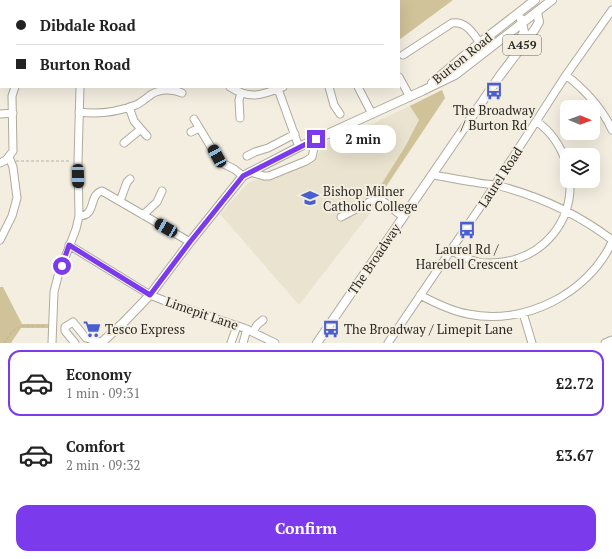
<!DOCTYPE html>
<meta charset="utf-8">
<style>
body{margin:0;font-family:"PT Serif",serif;background:#f6f6f6;color:#222;height:100vh;display:flex;flex-direction:column;font-size:15px;white-space:nowrap}
*{box-sizing:border-box;margin:0}
p{font-size:13px;color:#767676}
.icon{flex:none;width:22px;height:22px;fill:none;stroke:currentColor;stroke-width:2;stroke-linecap:round;stroke-linejoin:round}
.map{position:relative;height:343px;overflow:hidden}
.sheet{display:flex;flex-direction:column;background:#fff;flex:1}
.sheet>*{flex:none}
.banner{position:absolute;left:0px;top:0px;width:400px;height:88px;box-shadow:0 4px 16px #0002;display:grid;align-content:center;height:88px;padding:0 16px;background:#fff}
.needle{width:26px;rotate:91deg}
.tools{position:absolute;left:560px;top:100px;display:grid;gap:8px}
.tools a{display:grid;place-items:center;width:40px;height:40px;border-radius:8px;background:#fff;box-shadow:0 4px 16px #0002;font-size:20px}
.end{position:absolute;width:18px;height:18px;margin:-9px;border:5px solid #7c3aed;background:#fff;box-shadow:0 0 0 2px #fff}
.from{border-radius:50%}
.bubble{position:absolute;height:28px;border-radius:12px;background:#fff;box-shadow:0 4px 16px #0002;font-size:13px;font-weight:700;line-height:28px;text-align:center}
.car{position:absolute;width:12px;height:24px;margin:-12px -6px;border-radius:5px;box-shadow:0 0 3px 1px #0007;background:linear-gradient(#222 24%,#8ab4d8 0 40%,#222 0 76%,#8ab4d8 0 86%,#222 0)}
.banner b{display:flex;align-items:center;gap:14px;height:38px;font-size:15px}
.banner b+b{border-top:1px solid #e0e0e0}
.banner i{width:10px;height:10px;background:#222}
ul{padding:7px 0 0;list-style:none}
li{display:flex;align-items:center;gap:12px;height:66px;margin:0 8px 6px;padding:0 8px;border:2px solid transparent;border-radius:12px}
li div{flex:1}
li b{display:block;font-size:15px}
li em{font-style:normal;font-weight:700}
li.selected{border-color:#7c3aed}
li>.icon{width:36px;height:36px;stroke-width:1.5}
.action{display:flex;gap:8px;margin-top:auto;padding:8px 16px}
.action a{flex:1;height:46px;border-radius:12px;background:#7c3aed;color:#fff;font-size:16px;font-weight:700;line-height:46px;text-align:center}
.map>svg:first-child{display:block}
.built{fill:#eae3cf}
.green{fill:#d0c299}
.lines{fill:none;stroke-linecap:round;stroke-linejoin:round}
.minor-casing{stroke:#afaa9d;stroke-width:9}
.major-casing{stroke:#afaa9d;stroke-width:10}
.path{stroke:#b6b2a6;stroke-width:1;stroke-dasharray:3 2;stroke-linecap:butt}
.minor{stroke:#fff;stroke-width:7}
.major{stroke:#fff;stroke-width:8}
.route{stroke:#7c3aed;stroke-width:5}
.labels{text-anchor:middle;stroke-width:4;stroke-linejoin:round;paint-order:stroke}
.shield{fill:#f3eee0;stroke:#68655d;stroke-width:1}
.shield-label{font-size:12px;font-weight:bold;fill:#2c2a25}
.street-label{font-size:13px;fill:#2c2a25;stroke:#f3eee0}
.poi-label{font-size:13px;fill:#2c2a25;stroke:#f3eee0;text-anchor:start}
</style>
<div class="map">
<svg width="612" height="343" viewBox="0 0 612 343">
<rect width="100%" height="100%" fill="#f3eee0"/>
<!-- built -->
<path class="built" d="M442,90L445,98L381,194L403,210L398,217L378,203L299,305L220,214L248,183L260,178L269,179L316,159L323,143L370,125Z"/>
<!-- green -->
<path class="green" d="M334,0H453L399,40V1Z
M442,90L445,98L381,194V185L405,147L419,120L410,106Z
M0,287H3L22,324H50V328H21L11,343H0Z"/>
<g class="lines">
<!-- minor casing -->
<g class="minor-casing">
<path id="minor" d="M154,0V1
M207,0L208,1
M282,0L285,1
M60,1L61,0
M93,1V0
M231,1L234,0
M0,47L1,48
M403,55L452,23C466,21 473,33 480,43
M566,75C585,90 602,108 612,130
M399,77L410,97
M230,87C250,100 262,95 283,87
M329,87L334,105L340,114
M358,87L372,114
M278,89L299,147
M129,107L134,121L147,136
M79,112C99,115 117,112 136,105C142,102 146,98 152,94C160,89 173,89 182,93
M0,114L13,113
M240,118L239,100L241,93
M194,119L220,162L234,169L243,176
M536,121C552,132 561,146 567,165
M191,132L199,128
M124,143L141,129
M247,156L255,152L268,148L295,134
M0,163L6,160L13,151L12,96L15,87
M250,172L264,176H269L306,161L312,157L316,139
M432,175C446,177 460,180 474,182C481,184 489,184 496,185C539,196 577,213 612,240
M120,201L127,182L130,179
M143,215L157,202L162,191
M79,216C97,216 88,195 102,191L190,242
M341,217L373,200L379,198L403,217
M0,240L12,216L17,198L13,167L9,157
M69,245L150,295L178,306L244,328L275,343
M450,250C459,255 468,260 478,262C486,264 495,263 503,262C544,256 572,222 570,181
M420,295C435,303 451,311 468,314C524,326 588,294 612,242
M523,313L532,343
M253,332L257,325L263,320
M52,343L54,292L58,276L76,229L79,216L78,161L80,87
M75,343L65,331V327L73,322L86,338L104,343
M231,343L237,326
M243,343L247,329
M388,343L491,191L566,75L612,10
M605,343L612,340"/>
</g>
<!-- major casing -->
<g class="major-casing">
<path id="major" d="M517,45L524,32L521,19
M432,83L472,49L535,0
M101,343L123,323L150,295L190,242L243,176L299,147L422,91L455,75L552,0
M317,343L499,77L535,29L539,22L537,12"/>
</g>
<!-- path -->
<path class="path" d="M16,161H71
M4,343L12,332L20,326H46"/>
<!-- minor -->
<use href="#minor" class="minor"/>
<!-- major -->
<use href="#major" class="major"/>
</g>
<g class="lines">
<!-- route -->
<path class="route" d="M62,266L69,245L150,295L190,242L243,176L316,139"/>
</g>
<!-- icons -->
<defs>
<g id="bus-bare" transform="scale(1.38)"><path d="M-5-6H5V4H4V6H2V4H-2V6H-4V4H-5ZM-3.5-4V0h7V-4ZM-3.5 1.2v1.5H-2V1.2ZM2 1.2v1.5H3.5V1.2Z" fill="#485ed2" stroke="#f3eee0" stroke-width="2.5" paint-order="stroke"/></g>
<g id="school-bare" transform="scale(1.38)"><path d="M0-5L7-2L0 1L-7-2ZM-4 1L0 2.5L4 1V4Q0 6-4 4Z" fill="#485ed2" stroke="#f3eee0" stroke-width="2.5" paint-order="stroke"/></g>
<g id="supermarket-bare" transform="scale(1.38)"><path d="M-6-5.5h2.5l.6 2H6L4.5 2H-2.5L-4.4-4H-6ZM-1.5 3.2a1.3 1.3 0 1 0 .1 0ZM3 3.2a1.3 1.3 0 1 0 .1 0Z" fill="#485ed2" stroke="#f3eee0" stroke-width="2.5" paint-order="stroke"/></g>
</defs>
<g fill-rule="evenodd">
<use href="#bus-bare" x="494" y="91"/>
<use href="#school-bare" x="310" y="198"/>
<use href="#bus-bare" x="467" y="230"/>
<use href="#supermarket-bare" x="92" y="329"/>
<use href="#bus-bare" x="331" y="329"/>
</g>
<g class="labels">
<!-- shield labels -->
<rect class="shield" x="503" y="35" width="38" height="20" rx="3"/>
<g class="shield-label">
<text x="522" y="49">A459</text>
</g>
<!-- street labels -->
<g class="street-label">
<text transform="translate(462 58) rotate(-39)" y="5">Burton Road</text>
<text transform="translate(500 177) rotate(-57)" y="5">Laurel Road</text>
<text transform="translate(374 259) rotate(-56)" y="5">The Broadway</text>
<text transform="translate(202 313) rotate(19)" y="5">Limepit Lane</text>
</g>
<!-- poi labels -->
<g class="poi-label">
<text x="494" y="115" text-anchor="middle">The Broadway<tspan x="494" dy="15">/ Burton Rd</tspan></text>
<text x="323" y="196">Bishop Milner<tspan x="323" dy="15">Catholic College</tspan></text>
<text x="467" y="254" text-anchor="middle">Laurel Rd /<tspan x="467" dy="15">Harebell Crescent</tspan></text>
<text x="105" y="334">Tesco Express</text>
<text x="344" y="334">The Broadway / Limepit Lane</text>
</g>
</g>
</svg>
<div class="tools">
<a><svg class="needle" viewBox="-14 -14 28 28"><path d="M0-13l5 13h-10z" fill="#e53935"/><path d="M0 13l5-13h-10z" fill="#767676"/></svg></a>
<a><svg class="icon" aria-label="layers" viewBox="0 0 24 24"><path d="M12 4l9 5-9 5-9-5zM3 14l9 5 9-5"/></svg></a>
</div>
<i class="end from" style="left:62px;top:266px"></i>
<i class="end" style="left:316px;top:139px"></i>
<div class="bubble" style="left:330px;top:125px;width:66px">2 min</div>
<i class="car" style="left:217px;top:156px;rotate:331deg"></i>
<i class="car" style="left:78px;top:176px;rotate:179deg"></i>
<i class="car" style="left:166px;top:228px;rotate:300deg"></i>
<div class="banner">
<b><i class="from"></i>Dibdale Road</b>
<b><i></i>Burton Road</b>
</div>
</div>
<section class="sheet">
<ul>
<li class="selected"><svg class="icon" aria-label="car" viewBox="0 0 24 24"><path d="M5 17H2v-5l4-1 3-4h7l3 4 3 1v5h-3M9 17h6M6 11h13"/><circle cx="7" cy="17" r="2"/><circle cx="17" cy="17" r="2"/></svg><div><b>Economy</b><p>1 min · 09:31</p></div><em>£2.72</em></li>
<li><svg class="icon" aria-label="car" viewBox="0 0 24 24"><path d="M5 17H2v-5l4-1 3-4h7l3 4 3 1v5h-3M9 17h6M6 11h13"/><circle cx="7" cy="17" r="2"/><circle cx="17" cy="17" r="2"/></svg><div><b>Comfort</b><p>2 min · 09:32</p></div><em>£3.67</em></li>
</ul>
<div class="action"><a>Confirm</a></div>
</section>
